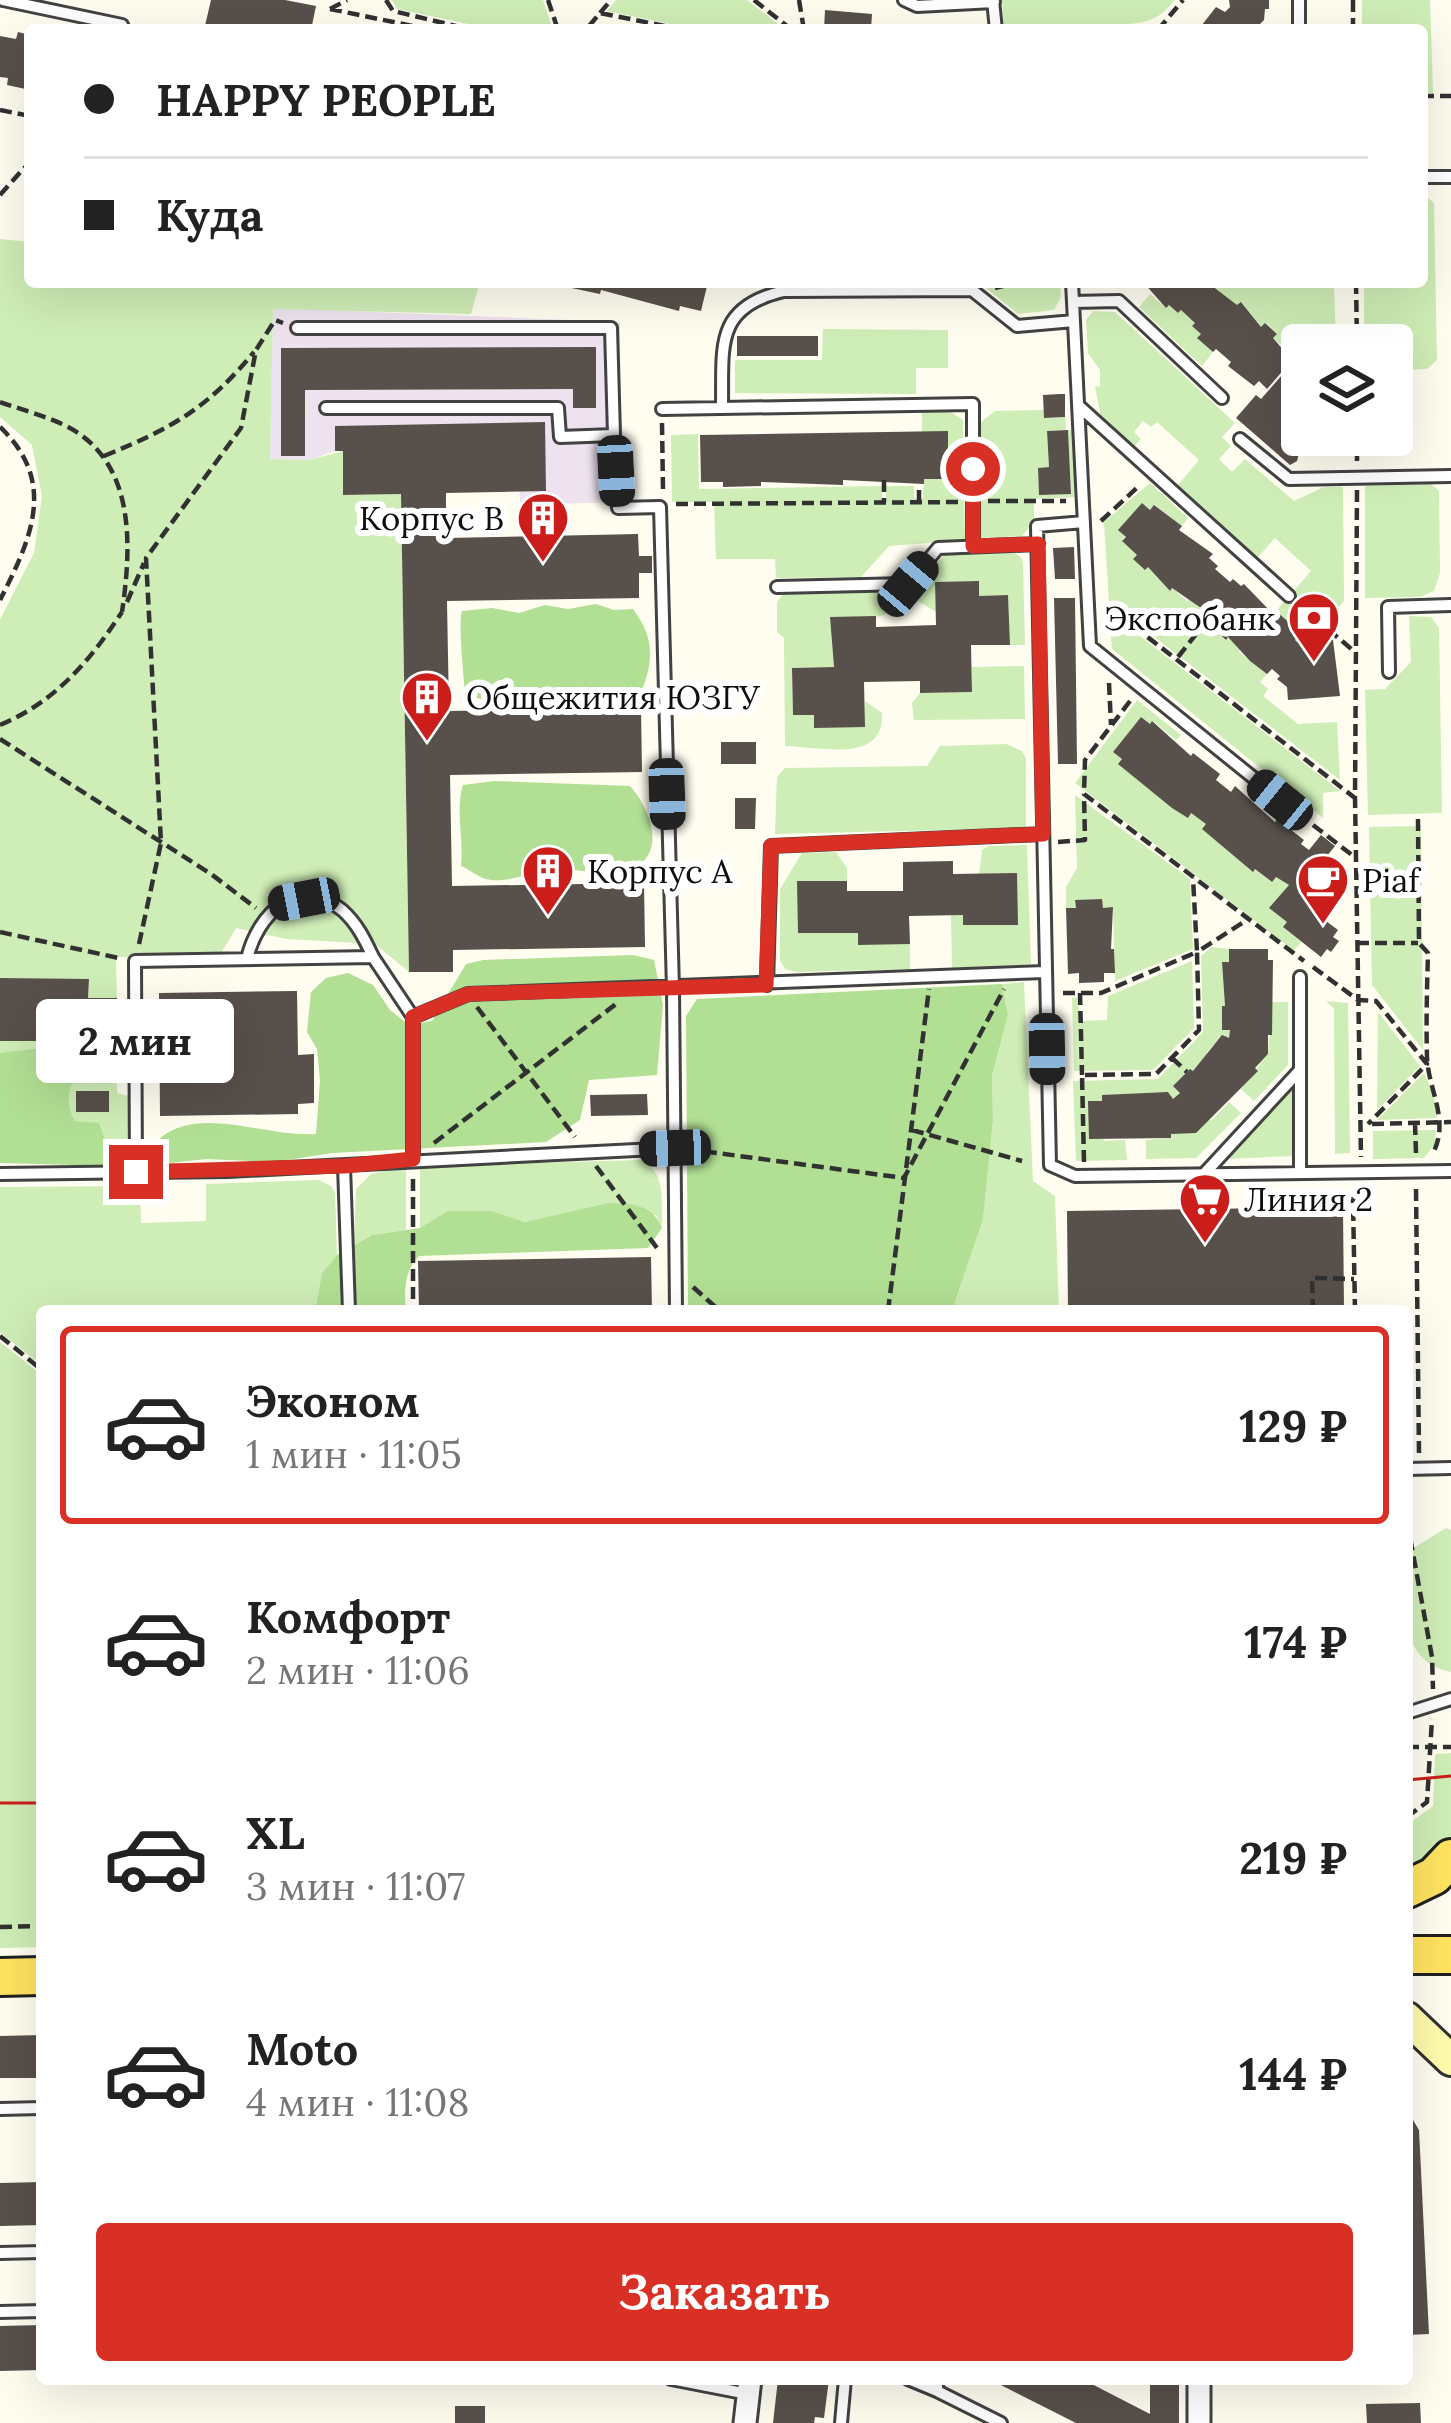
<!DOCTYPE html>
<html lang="ru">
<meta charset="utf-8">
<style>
body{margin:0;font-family:Lora,serif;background:#f6f6f6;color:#222;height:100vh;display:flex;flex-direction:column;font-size:45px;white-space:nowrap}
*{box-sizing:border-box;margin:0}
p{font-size:39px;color:#767676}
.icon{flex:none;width:66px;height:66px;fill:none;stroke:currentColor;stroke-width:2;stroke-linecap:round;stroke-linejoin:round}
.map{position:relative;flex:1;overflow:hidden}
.side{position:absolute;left:36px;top:1305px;width:1377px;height:1080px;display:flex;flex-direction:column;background:#fff;border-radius:12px;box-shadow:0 12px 48px #0002}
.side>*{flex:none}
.guide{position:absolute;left:24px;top:24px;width:1404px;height:264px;border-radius:12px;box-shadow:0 12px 48px #0002;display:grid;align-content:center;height:264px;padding:0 60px;background:#fff}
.tools{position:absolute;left:1281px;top:324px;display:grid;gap:24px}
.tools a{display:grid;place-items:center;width:132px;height:132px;border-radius:12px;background:#fff;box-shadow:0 12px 48px #0002;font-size:60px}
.end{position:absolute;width:54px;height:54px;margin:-27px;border:15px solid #d93025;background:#fff;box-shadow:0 0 0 6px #fff}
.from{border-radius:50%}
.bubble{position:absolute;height:84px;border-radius:12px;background:#fff;box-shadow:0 12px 48px #0002;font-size:39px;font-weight:700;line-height:84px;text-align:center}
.car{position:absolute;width:36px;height:72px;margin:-36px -18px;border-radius:15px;box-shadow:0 0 9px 3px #0007;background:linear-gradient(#222 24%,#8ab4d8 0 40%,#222 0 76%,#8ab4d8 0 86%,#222 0)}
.guide b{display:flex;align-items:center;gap:42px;height:114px;font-size:45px}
.guide b+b{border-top:3px solid #e0e0e0}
.guide i{width:30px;height:30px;background:#222}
ul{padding:21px 0 0;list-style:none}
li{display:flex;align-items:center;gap:36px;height:198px;margin:0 24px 18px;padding:0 36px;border:6px solid transparent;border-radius:12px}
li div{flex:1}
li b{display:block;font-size:45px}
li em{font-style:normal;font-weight:700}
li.selected{border-color:#d93025}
li>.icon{width:108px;height:108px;stroke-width:1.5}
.action{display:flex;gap:24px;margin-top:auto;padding:24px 60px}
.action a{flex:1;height:138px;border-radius:12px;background:#d93025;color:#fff;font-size:48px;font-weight:700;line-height:138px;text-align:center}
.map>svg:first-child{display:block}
.industrial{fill:#ede2ee}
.green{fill:#cfedb6}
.forest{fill:#b1df94}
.building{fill:#58504a}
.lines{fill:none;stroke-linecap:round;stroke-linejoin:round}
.service-casing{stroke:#424242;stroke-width:16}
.minor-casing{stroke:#424242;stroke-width:27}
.secondary-casing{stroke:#313131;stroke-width:36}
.primary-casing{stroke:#202020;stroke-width:42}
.path{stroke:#313131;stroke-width:4.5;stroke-dasharray:12 6;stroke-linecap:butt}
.service{stroke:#fff;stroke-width:10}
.minor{stroke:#fff;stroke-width:21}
.secondary{stroke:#fffbab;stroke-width:30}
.primary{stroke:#ffe360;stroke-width:36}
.tram{stroke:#cb1e1a;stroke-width:3}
.route{stroke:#d93025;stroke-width:15}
.labels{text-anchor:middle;stroke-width:12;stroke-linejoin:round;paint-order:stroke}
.poi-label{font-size:33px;fill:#0f0f0f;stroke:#fff;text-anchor:start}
</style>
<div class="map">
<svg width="1451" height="2423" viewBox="0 0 1451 2423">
<rect width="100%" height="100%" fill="#fffdf0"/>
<!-- industrial -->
<path class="industrial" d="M273,308L620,322L621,502L520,505L518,448L335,451L309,460L270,459Z"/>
<!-- green -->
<path class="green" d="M392,0H543L553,30H497L397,9Z
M616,0H747L786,30H700L607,11Z
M1002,0H1174C1149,38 1108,16 1073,30H1004Z
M1362,0H1430L1433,93H1422V30H1362Z
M1422,193L1434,203L1437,360L1427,369L1392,370V345H1364V282H1422Z
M0,239L30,242V282H480L471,314L273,309L270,459L309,460L343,451L344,495L401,494L409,972L375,944L287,939L236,928L220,955L116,957L117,998H88L89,980L0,978V620L34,553L42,496L32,445L0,417Z
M966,282H1060L1061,297L1054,310L1018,314L980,283Z
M1207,282H1334L1336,345H1302V364H1298L1284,352L1286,349L1273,338L1277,333L1266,323L1261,327L1242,302L1237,305Z
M1150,294L1166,308L1169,305L1178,313L1181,310L1195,323L1193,326L1201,334L1198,338L1213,352L1202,366L1139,307Z
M1093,311L1115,312L1235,423L1222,437L1231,446L1219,459L1232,472L1245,459L1294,501L1324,487H1343L1344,601L1326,622L1313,629L1304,648L1295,640L1298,636L1290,629L1292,626L1276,611L1311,571L1275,538L1258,557L1178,485L1199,460L1157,422L1151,427L1143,421L1134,432L1141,439L1134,447L1101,417L1095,387L1100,386V370L1088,353L1086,320Z
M823,329L948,330V368H916V394L735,393V360H822Z
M1044,410V418L1065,417L1066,430L1047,431L1049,467L1038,468L1039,494H1071L1068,430H1072L1075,497L1034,499V521L1022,536L980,538L981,422L995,411Z
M922,411H949L963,420L965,540L889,546L861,577L776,578L775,559H716L714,502H672L671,435L698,434L699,489L882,486V498L886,499V486H914V498H923L924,479L948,478L922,432Z
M1150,483L1188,518L1182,526L1155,505L1150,510L1142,503L1122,541L1137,555L1133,559L1148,567L1169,590L1172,588L1187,601L1190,598L1204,610L1202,614L1216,626L1214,630L1225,640L1228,637L1241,648L1239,652L1267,674L1260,682L1268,689L1263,696L1298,724L1337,722L1340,780L1109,602L1104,522Z
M1431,484L1439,491L1440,573L1434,591L1420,597L1365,598V486Z
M1009,549L1022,558L1023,565L1025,645H1010L1008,595L979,596L978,581L935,583L936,612L918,601V584L946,553Z
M899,592C900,626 854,617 830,617L834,667L792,668L793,715H814L864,727L865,701L882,713C885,764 821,747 785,746L784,638L777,632V602L783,594Z
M1109,612L1340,791L1323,793V818L1112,649Z
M1409,616L1431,617L1439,628L1442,813L1368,815L1365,690L1385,689L1411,662Z
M1024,666L1025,719L914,720L912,703L920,693L972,692V667Z
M1137,700L1181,735L1176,740L1153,721L1150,724L1141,717L1113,752L1122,759L1119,764L1187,817L1191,813L1206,824L1203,829L1252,871L1255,869L1271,882L1276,877L1289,885L1270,908L1287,922L1284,928L1301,942L1294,951L1075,783Z
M1006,744L1022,751L1026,758V828L775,834L777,777L785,768L927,766L940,746Z
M1075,795L1190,879L1193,949L1115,981L1113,908H1103L1101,899L1075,901L1076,908H1066V887L1077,868Z
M1421,826L1423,1050L1372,985L1369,827Z
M1027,845L1031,964L952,968L951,915H963L964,925L1017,924V874H979L982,850L989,846Z
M836,852L847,868V881L798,882V933H858L910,944V969L796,972L785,969L780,960V889L802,853Z
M1212,947L1229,949V962L1222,963L1225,1006L1222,1007L1230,1030L1229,1038L1222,1036L1207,1052L1208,1055L1193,1071L1190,1069L1180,1093L1173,1099L1103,1095L1102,1101L1088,1102L1104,1141L1125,1140L1127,1160L1076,1161L1073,1081L1158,1079L1203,1032L1201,956Z
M1192,961L1194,1028L1153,1070L1074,1071L1072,998H1078L1079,1021L1107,1020L1108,996Z
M1024,982L1033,1181L1055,1196L1059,1311H952L983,1218L993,1120L992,1076L1008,1015L1002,984Z
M1326,1001L1348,1003L1350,1153L1335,1154L1334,1009Z
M1272,1002H1288V1065L1254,1101L1241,1089L1268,1054Z
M1378,1012L1420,1066L1377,1110Z
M88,1021H116L117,1093L129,1096L131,1166H115L99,1124L75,1121L67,1105L0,1053V1041H87Z
M1424,1073L1434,1094L1437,1118L1377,1120Z
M1295,1084L1294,1156L1226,1159Z
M1229,1102L1241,1113L1196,1158L1146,1159V1140L1170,1138L1171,1134L1213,1119Z
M1436,1130L1435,1144L1424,1158L1373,1159V1131Z
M642,1160C667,1173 661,1203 662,1228L656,1215H567L525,1222L492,1211L420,1228V1166Z
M406,1167V1230L372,1235L354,1245L356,1189L371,1174Z
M319,1180L332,1187L335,1193L337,1255L322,1273L315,1311H42V1366L0,1332V1187L140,1186L141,1223L206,1221V1184Z
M0,1342L42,1375V1947L0,1948Z
M1446,1528L1451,1530V1672C1393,1660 1407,1598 1407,1552Z
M1451,1753V1839L1407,1872V1825L1433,1806L1435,1754Z"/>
<!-- forest -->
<path class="forest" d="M596,604L614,610L633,609C657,641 653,664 638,700L571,701L543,697L497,703L465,695C464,678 458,623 462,611L492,608L519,613L545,605L568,609Z
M494,781L630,786C651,809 669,857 627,871C604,878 583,869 561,869C538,868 509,885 486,879C478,877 469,869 461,866C464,839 455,810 463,785Z
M633,955L654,960L663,1005L657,1075L589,1080L580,1120L546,1142L332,1153L275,1162L206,1159L170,1163L159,1139C200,1104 267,1138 316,1134L320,1081L317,1049L307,1032L311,992L326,978L348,973L373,985L390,1010L409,1025L432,1021L466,964L483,960Z
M1002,984L1008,1015L992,1076L993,1120L983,1219L952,1311H688L686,1016L697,999Z
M41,1048L70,1059L79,1072C67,1090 65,1103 75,1121L99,1123L115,1166L0,1163V1053Z
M609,1203C633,1204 652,1204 662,1228L648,1248L419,1256C404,1271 404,1291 406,1311H315L322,1273L337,1255L372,1235L420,1228L448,1211H492L525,1222Z"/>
<!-- building -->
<path class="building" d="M211,0H285L316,6L311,30H204Z
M1229,0H1269V9H1265L1264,20L1254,30H1198L1216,7L1225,12L1230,7Z
M825,10L872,14L871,30H824Z
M18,32L30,35V90L7,85L8,78L0,77V36L16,39Z
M563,282H708L701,311L680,306L679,311L601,290L600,294L562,286Z
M1143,282H1207L1237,305L1241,302L1261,327L1265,323L1277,334L1273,338L1292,360L1267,389L1259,381L1254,386L1228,366L1231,362L1216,349L1213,352L1197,338L1201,334L1192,326L1195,323L1181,310L1178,313L1169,305L1166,308Z
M737,336H818V356H737Z
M596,347V408H573V389L305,390V456H281V348Z
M1290,366L1302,376V435H1308L1309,445L1301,446L1297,461L1290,465L1236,418L1256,395L1261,399Z
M1060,394H1065V417L1044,418L1043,395Z
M545,422L546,491L446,493V538L638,534L639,556H652V573H639V598L447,601L449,711L641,708L642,772L450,775L452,886L644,883L645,947L453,950V972H409L401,494L343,495V451H335V426Z
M1068,430L1071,494L1039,495L1038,468L1049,467L1047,431Z
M948,431V479H924V484L843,480V485L761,482V486L723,487V482H701L700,435Z
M1142,503L1150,510L1154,505L1182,526L1179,530L1213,554L1209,558L1218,566L1215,569L1230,582L1233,579L1241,586L1244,584L1273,614L1276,611L1293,626L1290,629L1299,636L1295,640L1304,648L1310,641L1317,647L1321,638L1333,640L1340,696L1288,700L1287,687L1277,679L1280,676L1272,669L1267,674L1250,661L1228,637L1226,640L1213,629L1216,626L1201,613L1204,610L1172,588L1170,591L1148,567L1145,570L1133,559L1137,555L1122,541L1126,537L1118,530Z
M1074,547L1075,579H1055L1053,548Z
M979,581V596L1008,595L1010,645H971L972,692L920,693V681L864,682L865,727L814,728V715H793L792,668L834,667L830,617L876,616V627L936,625L935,582Z
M1054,598H1075L1077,764H1058Z
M1141,717L1150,724L1152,721L1191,756L1193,753L1220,774L1216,780L1231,792L1235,786L1275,822L1277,819L1304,840L1301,844L1309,850L1321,835L1335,846L1327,856L1337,864L1332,870L1340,876L1330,888L1336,893L1332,902L1333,912L1326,921L1338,930L1333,937L1339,941L1331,952L1327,949L1321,957L1283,927L1287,922L1269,908L1289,885L1276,877L1272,882L1255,869L1253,872L1202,829L1206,824L1191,813L1188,818L1172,808L1118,764L1122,759L1113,752Z
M721,742H756V764H721Z
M735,798H756L755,829H735Z
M953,861V874L1017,873L1018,925H963V915L909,916L910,944L858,945V933H798L797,881H847V891H903V862Z
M1102,899L1103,908L1113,907L1111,949H1114L1115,973H1104V982L1079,983V973L1068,974L1066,908H1076L1075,900Z
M1229,949H1268V960H1273L1272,1035H1268V1054L1255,1068L1258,1071L1196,1133L1171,1134V1138L1089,1139L1088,1101H1102V1095L1168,1092L1173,1099L1180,1093L1173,1086L1190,1069L1193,1071L1222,1035L1229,1038L1230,1030H1222V1006H1225L1222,962H1229Z
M0,978L89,979L88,998H117L116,1021H88V1041H0Z
M297,991L298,1055L314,1054V1103L298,1104V1114L160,1116L159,993Z
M76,1091H109V1112H76Z
M647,1094L648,1115L591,1116L590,1095Z
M1343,1207L1344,1311H1068L1067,1211Z
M651,1257L652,1311H419L418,1261Z
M42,2035V2078H0V2036Z
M1407,2110L1419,2130L1429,2334L1407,2335Z
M42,2182V2225L0,2226V2183Z
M42,2325V2370L0,2371V2326Z
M778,2379H829L824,2418L815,2417L814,2423H773Z
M989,2379H1082L1150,2414V2379H1179V2423H1076Z
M1420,2403L1421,2423H1367L1366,2404Z
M455,2406H485V2423H455Z"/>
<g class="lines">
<!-- service casing -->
<g class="service-casing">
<path id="service" d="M3,0L122,25L124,30
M904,0L917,6L994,2
M993,0L996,30
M1299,0V30
M1422,177H1451
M778,282L784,291L972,290L1017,326L1074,321
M1072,282L1073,302L1119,301L1222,398
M1073,302L1090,646L1302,817
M297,328H611L614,435L560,437L558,408H326
M722,405C723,347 714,307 784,291
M1080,407L1289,596
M662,409L973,404V546
M614,435L618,508L660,507L673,989L676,1311
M1240,439L1289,479L1451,476
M1084,522L1037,526L1050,1165L1075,1176L1451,1171
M777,587L908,584L938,548L1038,544
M1389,672L1388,607L1451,605
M247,959C257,915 297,874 342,910C357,923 365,940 373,957
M767,985L771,846L1043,834
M413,1017L468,994L1045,972
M344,1166L349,1311
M136,1172L135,961L373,957L413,1017V1158
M1300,1173V1070
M0,1174L228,1171L675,1148
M1204,1174L1300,1070V977
M1407,1469L1451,1468
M1407,1713L1451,1699
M0,2109L42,2108
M0,2253L42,2252
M0,2312L42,2311
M671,2379L748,2394
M908,2379L937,2391
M937,2379V2391L1001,2423
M841,2423L845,2379"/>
</g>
<!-- minor casing -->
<g class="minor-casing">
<path id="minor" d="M1199,2379V2423
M745,2423L750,2379"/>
</g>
<!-- secondary casing -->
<g class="secondary-casing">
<path id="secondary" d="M1407,2018L1451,2060"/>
</g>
<!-- primary casing -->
<g class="primary-casing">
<path id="primary" d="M1407,1889L1434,1876L1451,1858
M1407,1955H1451
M0,1977L42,1976"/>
</g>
<!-- path -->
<path class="path" d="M386,0L393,11L473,30
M548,0L558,30
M754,0L792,30
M799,0L804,30
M1353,0V30
M330,9L432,30
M330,9L347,0
M600,13L611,0
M589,26L600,13L685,30
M585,30L589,26L608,30
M1158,30L1183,0
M1422,96H1451
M0,110L30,116
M0,195L25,167
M1356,282L1357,345
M995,288L1019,282
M0,402C20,409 42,415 62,424C136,458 132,544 122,612
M662,423L663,490
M0,427C58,482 31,539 0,600
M1357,435V461
M1301,450L1356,448
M104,456C172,428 207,409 254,352
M884,480V502
M1357,490L1355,798L1361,1157
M988,501H1066
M919,502V484
M676,504L958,502
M1101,521L1140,485
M127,602L144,563
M1105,604L1355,798
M1301,606L1356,653
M1178,657L1208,619
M1109,683L1111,725
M1130,701L1085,760L1084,794L1304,961
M0,725C55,702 90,661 122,612
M0,739L211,874L256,908
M1418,819L1419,943L1428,953C1427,987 1426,1022 1427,1057C1428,1090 1451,1121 1432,1155
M1313,825L1356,858
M1058,842L1085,840L1084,794
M0,932L123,959
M1357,943H1418
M139,944L161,843L146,558L241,428L256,350L275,320L283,323
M1313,967L1358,1000L1376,1001L1427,1064L1368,1124
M1063,993H1101L1197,952L1193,878
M1080,993L1082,1075
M477,1007L575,1137
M1172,1058L1187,1072
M1415,1123L1416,1154
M1372,1124L1451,1122
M912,1130L1022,1161
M434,1143L616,1004
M687,1149L904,1178L1004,989
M1084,1162L1082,1075L1156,1074L1199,1030L1197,952L1247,920
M596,1166L657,1248
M413,1179V1311
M1416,1189L1419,1454
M693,1287L720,1311
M888,1311L929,989
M1313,1311L1312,1278L1354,1279
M1355,1311L1353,1201L1357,1185
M0,1336L42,1370
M1407,1521L1432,1657L1433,1689
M1407,1747H1451
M1407,1817L1427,1802L1432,1719
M0,1927L42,1926"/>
<!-- service -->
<use href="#service" class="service"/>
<!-- minor -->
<use href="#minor" class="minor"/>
<!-- secondary -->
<use href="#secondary" class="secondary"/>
<!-- primary -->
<use href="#primary" class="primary"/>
<!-- tram -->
<path class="tram" d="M1407,1780L1451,1776
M0,1803H42"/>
</g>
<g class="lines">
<!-- route -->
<path class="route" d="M136,1172L344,1166L413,1159V1017L468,994L766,985L771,846L1043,834L1038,544L973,546V469"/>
</g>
<!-- icons -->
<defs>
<g id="building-pin" transform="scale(2.7)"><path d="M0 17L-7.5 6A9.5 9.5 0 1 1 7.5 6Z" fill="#cb1e1a" stroke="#fff"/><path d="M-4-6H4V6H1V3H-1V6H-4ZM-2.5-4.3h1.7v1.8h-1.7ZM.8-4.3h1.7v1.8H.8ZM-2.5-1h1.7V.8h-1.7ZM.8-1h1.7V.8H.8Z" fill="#fff"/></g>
<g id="bank-pin" transform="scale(2.7)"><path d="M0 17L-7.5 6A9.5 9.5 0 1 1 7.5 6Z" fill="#cb1e1a" stroke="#fff"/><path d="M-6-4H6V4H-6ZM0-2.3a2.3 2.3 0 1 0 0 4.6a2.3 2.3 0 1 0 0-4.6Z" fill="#fff"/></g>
<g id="cafe-pin" transform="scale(2.7)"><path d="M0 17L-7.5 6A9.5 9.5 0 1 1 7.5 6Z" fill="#cb1e1a" stroke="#fff"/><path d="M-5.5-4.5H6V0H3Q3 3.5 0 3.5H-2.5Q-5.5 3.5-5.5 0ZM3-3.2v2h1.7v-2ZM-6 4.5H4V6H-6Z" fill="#fff"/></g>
<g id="supermarket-pin" transform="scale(2.7)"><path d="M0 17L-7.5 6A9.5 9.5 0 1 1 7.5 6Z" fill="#cb1e1a" stroke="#fff"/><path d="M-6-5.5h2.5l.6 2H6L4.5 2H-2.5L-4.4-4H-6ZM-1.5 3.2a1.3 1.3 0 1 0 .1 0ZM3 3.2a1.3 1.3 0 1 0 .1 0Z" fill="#fff"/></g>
</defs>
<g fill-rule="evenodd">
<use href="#building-pin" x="543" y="518"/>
<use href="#bank-pin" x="1314" y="618"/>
<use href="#building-pin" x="427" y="697"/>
<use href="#building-pin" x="548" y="871"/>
<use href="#cafe-pin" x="1323" y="880"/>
<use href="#supermarket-pin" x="1205" y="1199"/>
</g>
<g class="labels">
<!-- poi labels -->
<g class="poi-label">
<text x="504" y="530" text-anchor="end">Корпус В</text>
<text x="1275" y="630" text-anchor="end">Экспобанк</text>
<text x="466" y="709">Общежития ЮЗГУ</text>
<text x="587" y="883">Корпус А</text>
<text x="1362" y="892">Piaf</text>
<text x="1244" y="1211">Линия 2</text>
</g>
</g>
</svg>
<div class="tools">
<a><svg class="icon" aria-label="layers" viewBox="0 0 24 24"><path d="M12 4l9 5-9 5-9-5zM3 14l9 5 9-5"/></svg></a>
</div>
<i class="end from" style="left:973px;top:469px"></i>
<i class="end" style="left:136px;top:1172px"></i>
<div class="bubble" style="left:36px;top:999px;width:198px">2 мин</div>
<i class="car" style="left:616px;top:471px;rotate:177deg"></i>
<i class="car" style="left:908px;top:584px;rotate:40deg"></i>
<i class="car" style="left:667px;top:794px;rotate:178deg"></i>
<i class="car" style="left:1280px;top:800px;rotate:309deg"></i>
<i class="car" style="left:304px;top:899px;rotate:259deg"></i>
<i class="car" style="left:1047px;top:1049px;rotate:179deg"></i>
<i class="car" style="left:675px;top:1148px;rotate:268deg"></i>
<div class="guide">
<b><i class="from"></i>HAPPY PEOPLE</b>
<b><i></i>Куда</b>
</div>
<section class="side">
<ul>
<li class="selected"><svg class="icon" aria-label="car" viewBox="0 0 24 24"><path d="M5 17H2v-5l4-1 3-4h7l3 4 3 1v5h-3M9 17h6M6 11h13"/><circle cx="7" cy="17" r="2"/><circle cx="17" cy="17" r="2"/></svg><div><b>Эконом</b><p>1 мин · 11:05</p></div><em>129 ₽</em></li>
<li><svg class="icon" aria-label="car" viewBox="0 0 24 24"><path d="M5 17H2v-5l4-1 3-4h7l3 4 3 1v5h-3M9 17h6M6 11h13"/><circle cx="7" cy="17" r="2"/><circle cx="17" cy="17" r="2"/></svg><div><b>Комфорт</b><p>2 мин · 11:06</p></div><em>174 ₽</em></li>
<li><svg class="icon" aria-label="car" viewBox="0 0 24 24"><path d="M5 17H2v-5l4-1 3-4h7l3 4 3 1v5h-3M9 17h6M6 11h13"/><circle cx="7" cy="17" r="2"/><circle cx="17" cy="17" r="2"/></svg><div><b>XL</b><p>3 мин · 11:07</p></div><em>219 ₽</em></li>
<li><svg class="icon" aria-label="car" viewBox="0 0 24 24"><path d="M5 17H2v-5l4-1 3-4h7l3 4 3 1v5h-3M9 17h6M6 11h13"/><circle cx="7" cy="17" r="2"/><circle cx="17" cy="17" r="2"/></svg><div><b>Moto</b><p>4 мин · 11:08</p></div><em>144 ₽</em></li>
</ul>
<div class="action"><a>Заказать</a></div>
</section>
</div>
